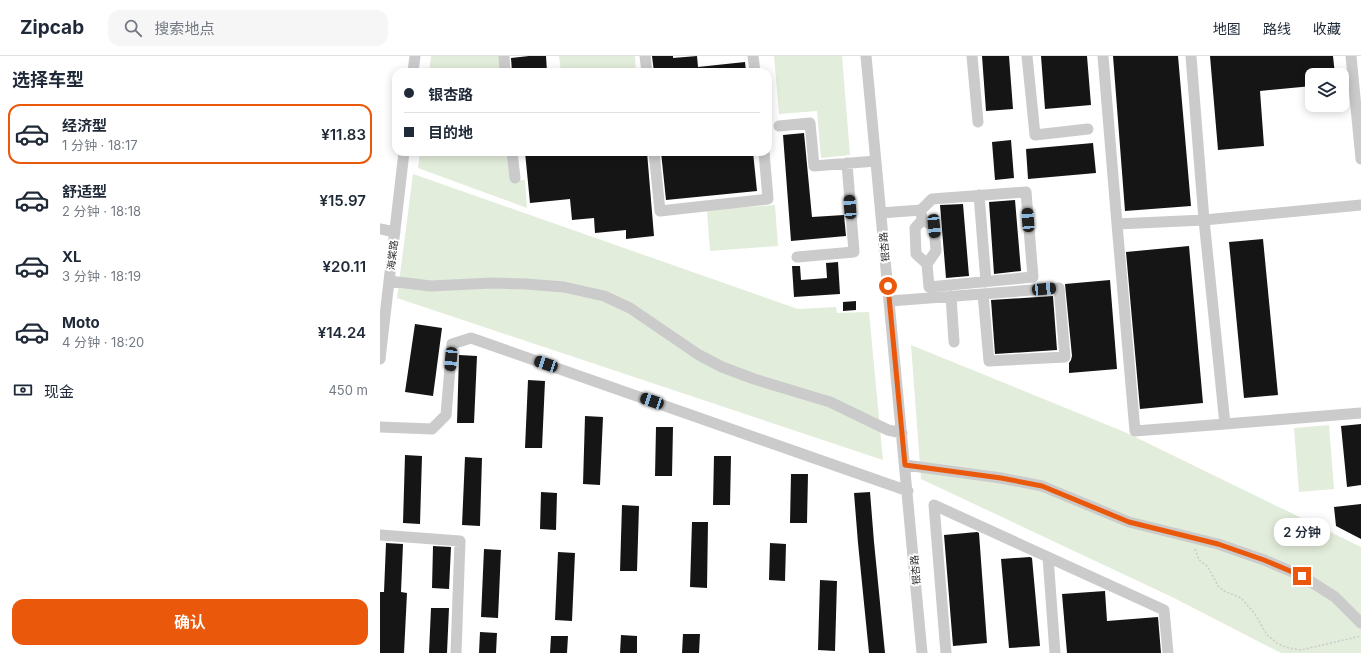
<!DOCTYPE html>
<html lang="zh">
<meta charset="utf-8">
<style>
body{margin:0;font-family:Inter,"Noto Sans SC",sans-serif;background:#f6f6f7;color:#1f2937;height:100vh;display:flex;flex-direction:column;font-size:15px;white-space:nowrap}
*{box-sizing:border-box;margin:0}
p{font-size:13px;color:#747a83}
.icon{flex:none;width:22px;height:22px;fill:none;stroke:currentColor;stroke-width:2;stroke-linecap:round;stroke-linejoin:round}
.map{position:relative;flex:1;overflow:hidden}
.sheet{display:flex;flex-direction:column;background:#fff;width:380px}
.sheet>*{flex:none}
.hud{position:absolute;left:12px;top:12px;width:380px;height:88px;border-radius:12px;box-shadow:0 2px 10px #0003;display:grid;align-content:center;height:88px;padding:0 12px;background:#fff}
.fabs{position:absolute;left:925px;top:12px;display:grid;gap:8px}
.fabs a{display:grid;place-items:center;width:44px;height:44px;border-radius:8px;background:#fff;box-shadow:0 2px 10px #0003;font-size:20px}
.end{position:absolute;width:18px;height:18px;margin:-9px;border:5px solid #ea580c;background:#fff;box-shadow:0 0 0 2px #fff}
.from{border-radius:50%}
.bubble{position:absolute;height:28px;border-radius:12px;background:#fff;box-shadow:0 2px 10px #0003;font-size:13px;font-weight:600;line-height:28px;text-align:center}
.car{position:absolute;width:12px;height:24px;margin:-12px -6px;border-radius:5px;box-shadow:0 0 3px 1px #0007;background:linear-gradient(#222 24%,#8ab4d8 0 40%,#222 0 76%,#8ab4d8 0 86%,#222 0)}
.hud b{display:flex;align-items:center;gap:14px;height:38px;font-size:15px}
.hud b+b{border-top:1px solid #e0e1e3}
.hud i{width:10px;height:10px;background:#1f2937}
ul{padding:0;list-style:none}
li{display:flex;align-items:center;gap:12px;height:60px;margin:0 8px 6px;padding:0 4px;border:2px solid transparent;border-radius:12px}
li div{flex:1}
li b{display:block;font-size:15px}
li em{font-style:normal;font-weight:600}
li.current{border-color:#ea580c}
li>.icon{width:36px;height:36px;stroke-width:1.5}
h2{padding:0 12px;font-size:18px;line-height:48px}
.pay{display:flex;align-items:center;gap:10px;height:44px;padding:0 12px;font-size:15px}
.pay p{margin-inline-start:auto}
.cta{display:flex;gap:8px;margin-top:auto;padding:8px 12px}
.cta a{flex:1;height:46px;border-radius:12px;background:#ea580c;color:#fff;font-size:16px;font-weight:600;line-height:46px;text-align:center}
header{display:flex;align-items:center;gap:24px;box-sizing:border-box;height:56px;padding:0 20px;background:#fff;border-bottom:1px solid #e0e1e3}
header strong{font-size:19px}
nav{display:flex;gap:22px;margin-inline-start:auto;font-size:14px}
.search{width:280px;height:36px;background:#f6f6f7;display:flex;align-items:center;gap:10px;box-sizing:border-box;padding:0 14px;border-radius:12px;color:#747a83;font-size:15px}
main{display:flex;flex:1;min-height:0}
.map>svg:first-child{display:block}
.green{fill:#e3eddb}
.building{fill:#151515}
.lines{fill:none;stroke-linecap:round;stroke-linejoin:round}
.path{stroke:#cbcbcb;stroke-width:1.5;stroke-dasharray:2 2;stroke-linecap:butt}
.minor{stroke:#cbcbcb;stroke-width:11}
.route{stroke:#ea580c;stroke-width:5}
.labels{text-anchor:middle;stroke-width:4;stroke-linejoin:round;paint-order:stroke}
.street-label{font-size:10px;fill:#2e2e2e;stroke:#fff}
</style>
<header>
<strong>Zipcab</strong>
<div class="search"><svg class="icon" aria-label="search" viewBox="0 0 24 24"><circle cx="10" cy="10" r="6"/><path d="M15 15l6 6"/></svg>搜索地点</div>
<nav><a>地图</a><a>路线</a><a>收藏</a></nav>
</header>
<main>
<section class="sheet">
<h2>选择车型</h2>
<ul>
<li class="current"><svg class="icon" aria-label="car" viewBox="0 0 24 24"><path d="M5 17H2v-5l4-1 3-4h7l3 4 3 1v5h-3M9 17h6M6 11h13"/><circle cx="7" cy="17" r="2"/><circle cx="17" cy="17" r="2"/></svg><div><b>经济型</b><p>1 分钟 · 18:17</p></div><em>¥11.83</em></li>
<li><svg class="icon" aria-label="car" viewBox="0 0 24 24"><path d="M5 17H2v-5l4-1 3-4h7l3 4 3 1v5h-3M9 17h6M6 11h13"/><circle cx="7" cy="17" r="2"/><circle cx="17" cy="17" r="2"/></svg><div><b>舒适型</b><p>2 分钟 · 18:18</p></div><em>¥15.97</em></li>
<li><svg class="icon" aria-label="car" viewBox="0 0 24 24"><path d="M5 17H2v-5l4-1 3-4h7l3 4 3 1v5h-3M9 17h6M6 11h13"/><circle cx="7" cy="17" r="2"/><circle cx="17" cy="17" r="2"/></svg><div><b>XL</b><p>3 分钟 · 18:19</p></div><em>¥20.11</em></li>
<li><svg class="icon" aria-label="car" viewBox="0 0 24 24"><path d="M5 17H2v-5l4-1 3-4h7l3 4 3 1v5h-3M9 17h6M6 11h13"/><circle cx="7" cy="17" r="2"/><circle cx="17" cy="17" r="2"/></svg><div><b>Moto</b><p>4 分钟 · 18:20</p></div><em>¥14.24</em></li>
</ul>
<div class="pay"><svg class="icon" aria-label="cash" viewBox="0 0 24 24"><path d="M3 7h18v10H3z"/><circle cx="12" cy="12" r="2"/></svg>现金<p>450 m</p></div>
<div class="cta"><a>确认</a></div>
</section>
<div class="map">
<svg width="981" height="597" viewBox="0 0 981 597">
<rect width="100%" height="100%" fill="#fff"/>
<!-- green -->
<path class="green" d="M51,0H122L123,16H49Z
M179,0H255L256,15L181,16Z
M394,0H462L470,99L441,102L437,55L399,58Z
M40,96H128L131,124H145L147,152L38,112Z
M33,118L418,253L456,251L457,257L489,256L503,404L17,242Z
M395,149L398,190L330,195L327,154Z
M531,289L747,377L981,491V597H901L792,541L541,423Z
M949,369L954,433L919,436L914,372Z"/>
<!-- building -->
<path class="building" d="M149,0H166L167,16H132L131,2Z
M272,0H293V2L317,0L318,11L365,6L366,16H274Z
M602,0H629L633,53L606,55Z
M661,0H707L711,49L665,53Z
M733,0H798L811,150L745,155Z
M830,0H953L955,19H932V30L880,35L884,90L838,94Z
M424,77L432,161L464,159L466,180L411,185L403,79Z
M631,84L634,122L615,124L612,86Z
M713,87L716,117L648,123L646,93Z
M145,96H267L274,180L246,183V174L215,177L214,162L192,164L190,143L150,147Z
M281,96H373L377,135L286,144Z
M635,144L641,215L614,218L609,146Z
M583,148L589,220L566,222L560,149Z
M883,183L898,339L864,342L849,186Z
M809,190L823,347L760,353L746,196Z
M458,206L460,238L414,241L412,210H420L421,224L447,222L446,207Z
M730,224L737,313L689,317V307L691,304L692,300L685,228Z
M673,240L677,294L615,298L611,244Z
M476,245V254L463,255V246Z
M35,268L62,272L53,340L25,336Z
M79,299L97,300L94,367H77Z
M148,324L165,325L162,392H145Z
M205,360L223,361L220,429L203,428Z
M981,368V429L967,431L961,370Z
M276,371H293L292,420H275Z
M25,399L42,400L40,468L23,467Z
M334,400H351L350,449H333Z
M85,401L102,402L100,470L82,469Z
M411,418H428L427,467H410Z
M161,436L177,437L176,474L160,473Z
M490,436L494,486L505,597H489L478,487L474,437Z
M981,448V483L956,470L954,451Z
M242,449L259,450L257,515H240Z
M312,466H328L327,532L310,531Z
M597,476L599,477L607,587L573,590L564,479Z
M6,487L23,488L21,536L27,537L24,597H0V536H4Z
M390,487L406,488L405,525L389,524Z
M53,490L71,491L69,533L52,532Z
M104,493L121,494L118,562L101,561Z
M178,496L195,497L192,565L175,564Z
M650,501L652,502L660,590L629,592L621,503Z
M440,524L457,525L455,595L438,594Z
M725,535L727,565L778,561L781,597H687L682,538Z
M51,552H69L67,597H49Z
M100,576L117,577L116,597H99Z
M303,578H320L319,597H302Z
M241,579L257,580V597H240Z
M171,580H188L187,597H170Z"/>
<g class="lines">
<!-- path -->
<path class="path" d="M815,493L819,504L827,510L833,520L838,530L844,535L861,542L875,558L887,579L898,588L909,592L921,594L981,580"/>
<!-- minor -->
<path class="minor" d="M124,0L125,16
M265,0L267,16
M373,0L375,16
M486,0L542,597
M592,0L598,66
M647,0L655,79L708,73
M723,0L737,168
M811,0L824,164L981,149
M971,0L981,103
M33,16L35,0
M399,70L430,67L434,110L496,105
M132,96L135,122
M274,96L280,155L388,143L384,96
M599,139L606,226
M501,157L541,154L552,143L646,136L653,221L549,231L547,208L536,198L535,172L542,164L541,154
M542,164L554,170L556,195L547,208
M0,173L15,176
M417,201L474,196L467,107
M9,225L51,230L112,227L146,228L184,231L224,240L250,252L319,299L342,311L374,323L450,346L508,374L522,377
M571,240L574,286
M510,245L679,232L685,301L609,305L603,238
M0,303L24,96
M845,368L755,375L737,168L824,164L845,368L981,357
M0,371L52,373L66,359L72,288L91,282L528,435
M525,409L621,422L662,430L749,466L838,488L884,504L922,520L955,541L981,567
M0,479L80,485L76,597
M668,501L675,597
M566,597L554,449L784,554L788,597"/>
</g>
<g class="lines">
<!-- route -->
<path class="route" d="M508,230L525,409L621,422L662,430L749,466L838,488L884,504L922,520"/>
</g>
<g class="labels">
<!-- street labels -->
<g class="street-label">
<text transform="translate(504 191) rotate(-95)" y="4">银杏路</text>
<text transform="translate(12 199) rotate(-83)" y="4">海棠路</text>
<text transform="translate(535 514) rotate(-95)" y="4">银杏路</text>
</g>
</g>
</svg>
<div class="fabs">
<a><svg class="icon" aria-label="layers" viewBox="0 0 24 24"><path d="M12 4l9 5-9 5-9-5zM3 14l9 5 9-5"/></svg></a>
</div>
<i class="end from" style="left:508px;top:230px"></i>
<i class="end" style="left:922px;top:520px"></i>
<div class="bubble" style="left:894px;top:462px;width:56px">2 分钟</div>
<i class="car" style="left:470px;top:151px;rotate:356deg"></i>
<i class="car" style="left:648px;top:164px;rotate:356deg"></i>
<i class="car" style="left:554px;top:170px;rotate:175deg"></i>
<i class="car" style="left:664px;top:233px;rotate:85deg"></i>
<i class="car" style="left:71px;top:303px;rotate:185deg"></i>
<i class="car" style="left:166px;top:308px;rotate:289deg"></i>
<i class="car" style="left:272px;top:345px;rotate:289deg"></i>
<div class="hud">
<b><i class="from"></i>银杏路</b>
<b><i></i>目的地</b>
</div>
</div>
</main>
